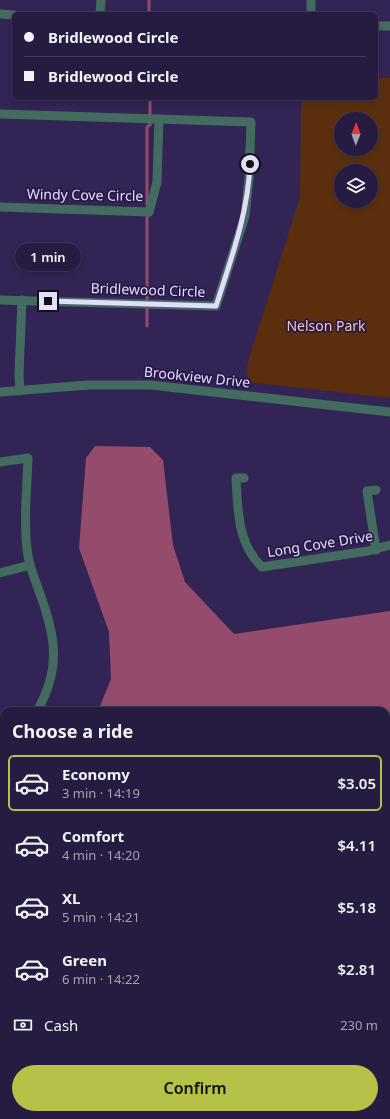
<!DOCTYPE html>
<meta charset="utf-8">
<style>
body{margin:0;font-family:"Noto Sans",sans-serif;background:#32284b;color:#f1f3f6;height:100vh;display:flex;flex-direction:column;font-size:15px;white-space:nowrap}
*{box-sizing:border-box;margin:0}
p{font-size:13px;color:#a4a1b1}
.icon{flex:none;width:22px;height:22px;fill:none;stroke:currentColor;stroke-width:2;stroke-linecap:round;stroke-linejoin:round}
.map{position:relative;flex:1;overflow:hidden}
.details{position:absolute;left:0px;top:707px;width:390px;height:412px;display:flex;flex-direction:column;background:#261b40;border-radius:12px 12px 0 0;box-shadow:0 2px 6px #0003,0 0 0 1px #423959}
.details>*{flex:none}
.top-card{position:absolute;left:12px;top:12px;width:366px;height:88px;border-radius:6px;box-shadow:0 2px 6px #0003,0 0 0 1px #423959;display:grid;align-content:center;height:88px;padding:0 12px;background:#261b40}
.needle{width:26px;rotate:1deg}
.tools{position:absolute;left:334px;top:112px;display:grid;gap:8px}
.tools a{display:grid;place-items:center;width:44px;height:44px;border-radius:50%;background:#261b40;box-shadow:0 2px 6px #0003,0 0 0 1px #423959;font-size:20px}
.end{position:absolute;width:18px;height:18px;margin:-9px;border:5px solid #e3ddfd;background:#111;box-shadow:0 0 0 2px #111}
.from{border-radius:50%}
.bubble{position:absolute;height:28px;border-radius:14px;background:#261b40;box-shadow:0 2px 6px #0003,0 0 0 1px #423959;font-size:13px;font-weight:600;line-height:28px;text-align:center}
.top-card b{display:flex;align-items:center;gap:14px;height:38px;font-size:15px}
.top-card b+b{border-top:1px solid #423959}
.top-card i{width:10px;height:10px;background:#f1f3f6}
ul{padding:0;list-style:none}
li{display:flex;align-items:center;gap:12px;height:56px;margin:0 8px 6px;padding:0 4px;border:2px solid transparent;border-radius:6px}
li div{flex:1}
li b{display:block;font-size:15px}
li em{font-style:normal;font-weight:600}
li.active{border-color:#b6c148}
li>.icon{width:36px;height:36px;stroke-width:1.5}
h2{padding:0 12px;font-size:18px;line-height:48px}
.pay{display:flex;align-items:center;gap:10px;height:44px;padding:0 12px;font-size:15px}
.pay p{margin-inline-start:auto}
.primary-button{display:flex;gap:8px;margin-top:auto;padding:8px 12px}
.primary-button a{flex:1;height:46px;border-radius:24px;background:#b6c148;color:#111;font-size:16px;font-weight:600;line-height:46px;text-align:center}
.map>svg:first-child{display:block}
.green{fill:#5b2f0e;fill-rule:evenodd}
.water{fill:#954b6b}
.lines{fill:none;stroke-linecap:round;stroke-linejoin:round}
.stream{stroke:#954b6b;stroke-width:3}
.street{stroke:#446b60;stroke-width:9}
.secondary{stroke:#4c8c7b;stroke-width:10}
.route{stroke:#e3ddfd;stroke-width:5}
.labels{text-anchor:middle;stroke-width:3.5;stroke-linejoin:round;paint-order:stroke}
.street-label{font-size:14px;fill:#e3ddfd;stroke:#29194a}
.park-label{font-size:14px;fill:#f1cbb3;stroke:#29194a}
</style>
<div class="map">
<svg width="390" height="1119" viewBox="0 0 390 1119">
<rect width="100%" height="100%" fill="#322455"/>
<!-- green -->
<path class="green" d="M376,78H390V398L248,382L247,365L300,197L301,98H376ZM341,119H371V149H341ZM341,171H371V201H341Z"/>
<!-- water -->
<path class="water" d="M95,446L150,447L163,460L173,545L185,582L234,634L390,611V748L386,747V711H98L111,679L109,632L79,548L86,458Z
M4,823V1115H18L16,1119H0V824Z"/>
<g class="lines">
<!-- stream -->
<path class="stream" d="M149,0V14
M147,204V127L150,125V98
M147,213V326"/>
<!-- street -->
<path class="street" d="M0,14L14,15
M100,14L101,0
M311,14V0
M376,26H390
M0,114L251,122L249,178L245,216L216,306L0,300
M0,207L149,212L157,182L159,119
M20,391L19,374L22,300
M0,392L88,385H151L390,412
M0,462L28,458C27,490 23,524 28,556C30,569 36,581 40,594C56,637 61,669 37,711
M244,478H236C238,510 237,543 262,567L368,551L390,545
M376,490L367,491L376,550
M0,573L30,565
M0,747L4,745
M386,819L390,821
M386,912L390,907
M386,950L390,953
M386,965L390,958
M102,1119L105,1115
M274,1119L276,1115"/>
<!-- secondary -->
<path class="secondary" d="M386,1061L390,1053
M363,1119L365,1115
M387,1119L390,1112"/>
</g>
<g class="lines">
<!-- route -->
<path class="route" d="M48,301L216,306C231,259 248,214 250,164"/>
</g>
<g class="labels">
<!-- street labels -->
<g class="street-label">
<text transform="translate(85 195) rotate(1)" y="5">Windy Cove Circle</text>
<text transform="translate(148 290) rotate(2)" y="5">Bridlewood Circle</text>
<text transform="translate(197 377) rotate(6)" y="5">Brookview Drive</text>
<text transform="translate(320 544) rotate(-9)" y="5">Long Cove Drive</text>
</g>
<!-- park labels -->
<g class="park-label">
<text x="326" y="331">Nelson Park</text>
</g>
</g>
</svg>
<div class="tools">
<a><svg class="needle" viewBox="-14 -14 28 28"><path d="M0-13l5 13h-10z" fill="#e53935"/><path d="M0 13l5-13h-10z" fill="#a4a1b1"/></svg></a>
<a><svg class="icon" aria-label="layers" viewBox="0 0 24 24"><path d="M12 4l9 5-9 5-9-5zM3 14l9 5 9-5"/></svg></a>
</div>
<i class="end from" style="left:250px;top:164px"></i>
<i class="end" style="left:48px;top:301px"></i>
<div class="bubble" style="left:15px;top:243px;width:66px">1 min</div>
<div class="top-card">
<b><i class="from"></i>Bridlewood Circle</b>
<b><i></i>Bridlewood Circle</b>
</div>
<section class="details">
<h2>Choose a ride</h2>
<ul>
<li class="active"><svg class="icon" aria-label="car" viewBox="0 0 24 24"><path d="M5 17H2v-5l4-1 3-4h7l3 4 3 1v5h-3M9 17h6M6 11h13"/><circle cx="7" cy="17" r="2"/><circle cx="17" cy="17" r="2"/></svg><div><b>Economy</b><p>3 min · 14:19</p></div><em>$3.05</em></li>
<li><svg class="icon" aria-label="car" viewBox="0 0 24 24"><path d="M5 17H2v-5l4-1 3-4h7l3 4 3 1v5h-3M9 17h6M6 11h13"/><circle cx="7" cy="17" r="2"/><circle cx="17" cy="17" r="2"/></svg><div><b>Comfort</b><p>4 min · 14:20</p></div><em>$4.11</em></li>
<li><svg class="icon" aria-label="car" viewBox="0 0 24 24"><path d="M5 17H2v-5l4-1 3-4h7l3 4 3 1v5h-3M9 17h6M6 11h13"/><circle cx="7" cy="17" r="2"/><circle cx="17" cy="17" r="2"/></svg><div><b>XL</b><p>5 min · 14:21</p></div><em>$5.18</em></li>
<li><svg class="icon" aria-label="car" viewBox="0 0 24 24"><path d="M5 17H2v-5l4-1 3-4h7l3 4 3 1v5h-3M9 17h6M6 11h13"/><circle cx="7" cy="17" r="2"/><circle cx="17" cy="17" r="2"/></svg><div><b>Green</b><p>6 min · 14:22</p></div><em>$2.81</em></li>
</ul>
<div class="pay"><svg class="icon" aria-label="cash" viewBox="0 0 24 24"><path d="M3 7h18v10H3z"/><circle cx="12" cy="12" r="2"/></svg>Cash<p>230 m</p></div>
<div class="primary-button"><a>Confirm</a></div>
</section>
</div>
